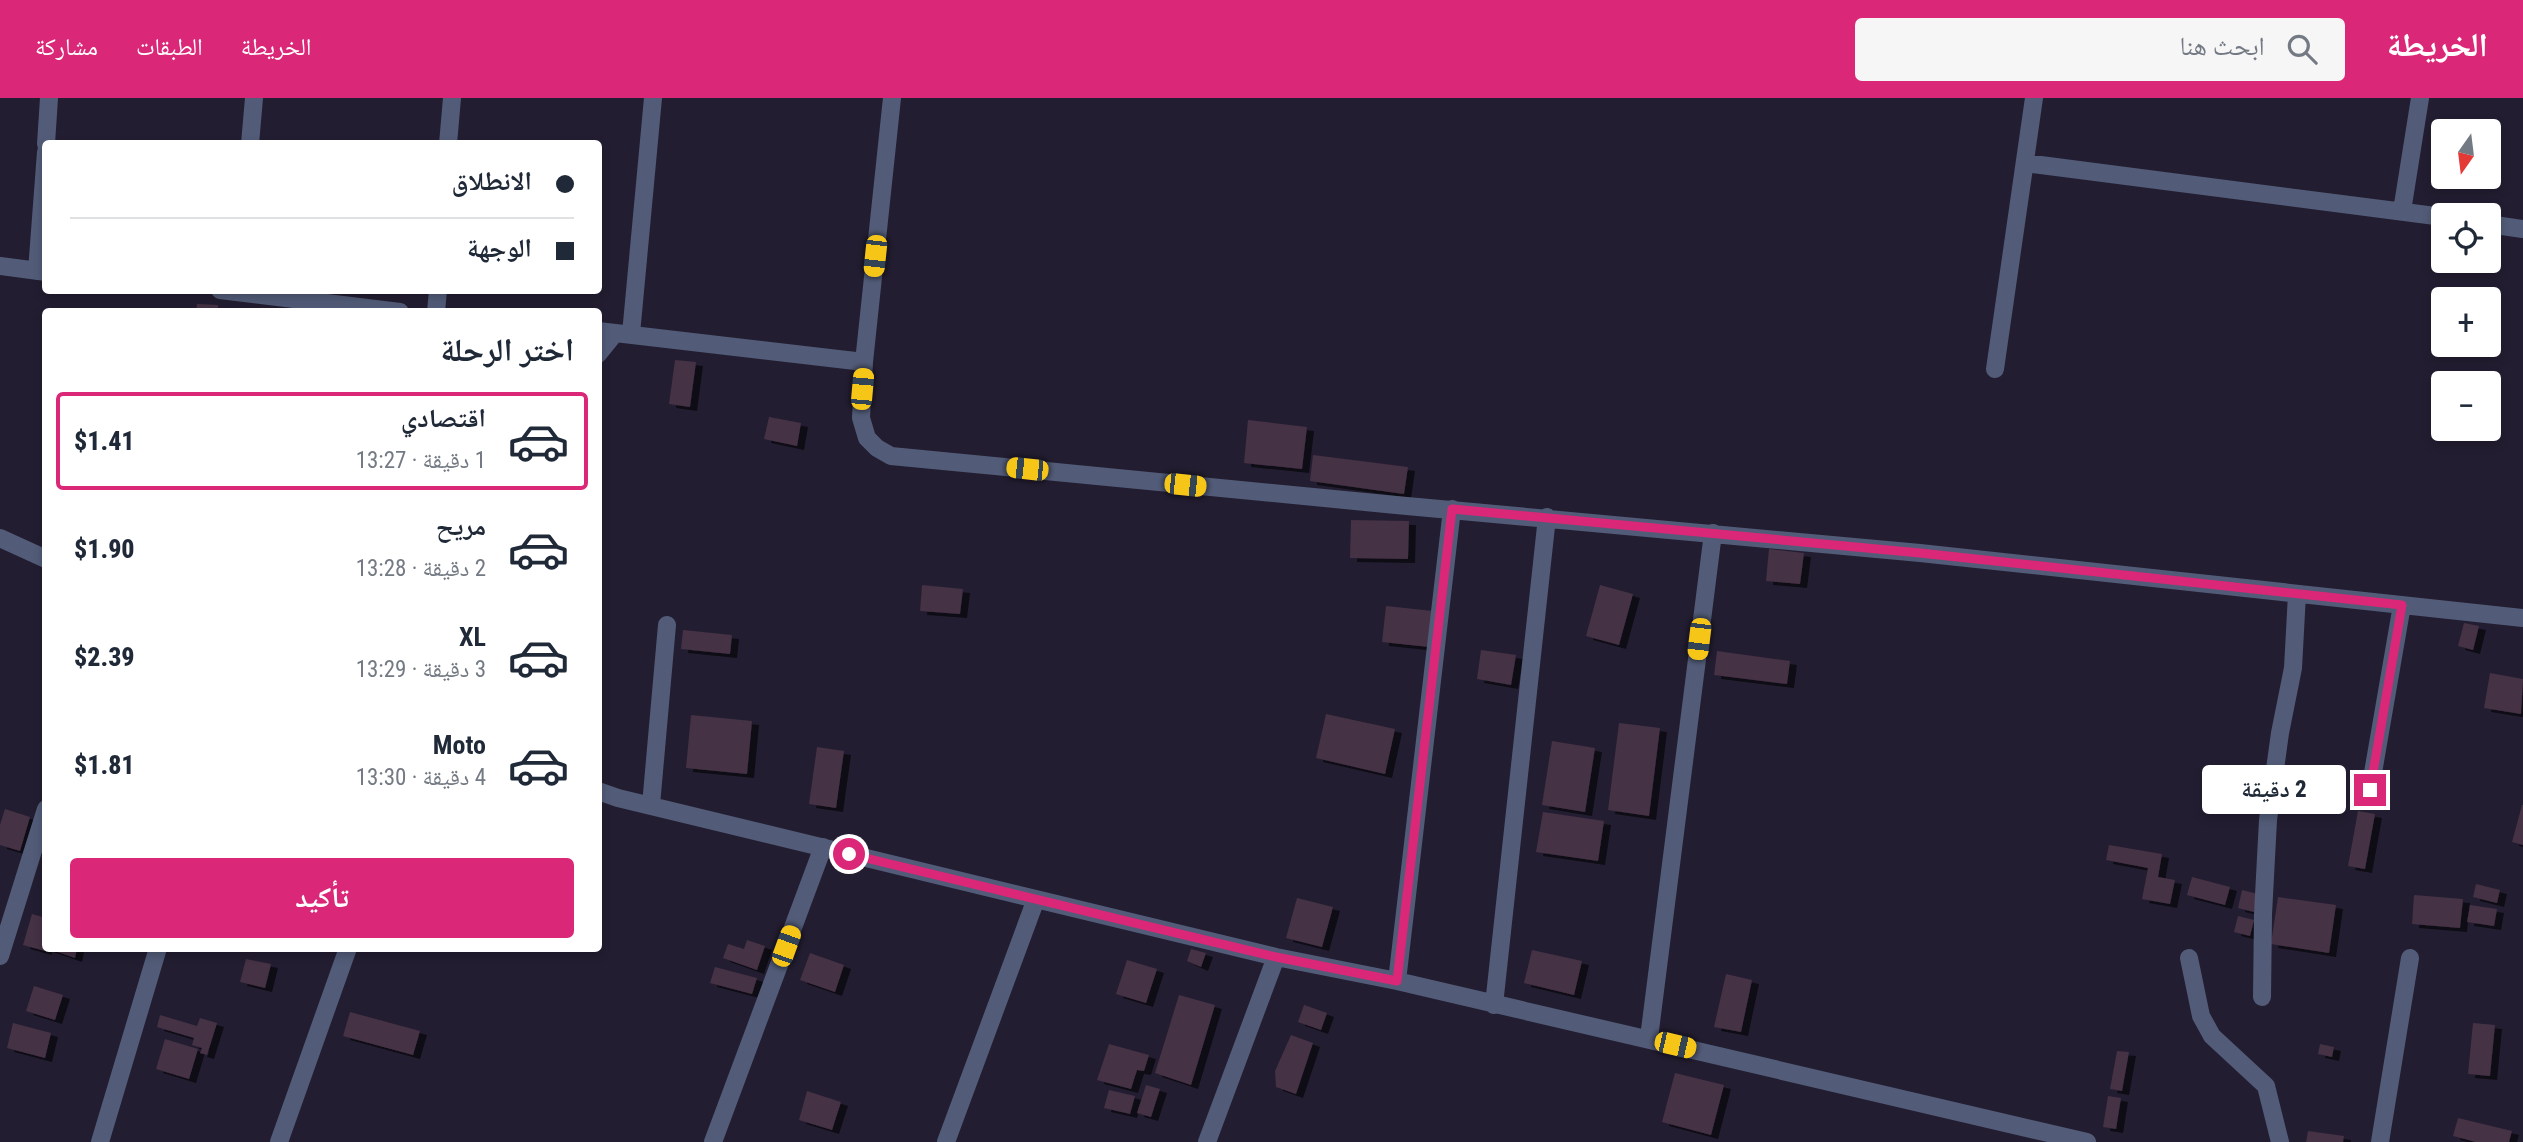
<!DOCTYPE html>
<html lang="ar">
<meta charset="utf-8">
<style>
body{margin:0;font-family:"Roboto Condensed","Noto Naskh Arabic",sans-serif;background:#f6f6f7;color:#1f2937;direction:rtl;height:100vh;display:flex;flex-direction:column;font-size:26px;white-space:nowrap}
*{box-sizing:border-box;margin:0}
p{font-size:23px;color:#747a83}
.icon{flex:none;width:38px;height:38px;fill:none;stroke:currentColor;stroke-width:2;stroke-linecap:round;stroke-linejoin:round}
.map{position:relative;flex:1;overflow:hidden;direction:ltr}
.panel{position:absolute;left:42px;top:210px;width:560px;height:644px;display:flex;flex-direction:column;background:#fff;border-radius:7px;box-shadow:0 4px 10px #0003;direction:rtl}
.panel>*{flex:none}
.top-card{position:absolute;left:42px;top:42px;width:560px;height:154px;border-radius:7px;box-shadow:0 4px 10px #0003;direction:rtl;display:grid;align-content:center;height:154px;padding:0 28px;background:#fff}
.needle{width:46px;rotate:194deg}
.fabs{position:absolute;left:2431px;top:21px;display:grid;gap:14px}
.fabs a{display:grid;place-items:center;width:70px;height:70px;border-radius:7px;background:#fff;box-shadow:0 4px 10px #0003;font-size:35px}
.end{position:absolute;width:32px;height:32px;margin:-16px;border:9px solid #db2777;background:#fff;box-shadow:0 0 0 4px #fff}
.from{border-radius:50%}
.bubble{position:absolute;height:49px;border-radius:7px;background:#fff;box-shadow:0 4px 10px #0003;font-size:23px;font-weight:800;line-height:49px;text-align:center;direction:rtl}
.car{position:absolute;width:21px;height:42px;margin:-21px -10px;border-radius:9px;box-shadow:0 0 5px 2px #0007;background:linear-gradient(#f5c518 24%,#345 0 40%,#f5c518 0 76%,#345 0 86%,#f5c518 0)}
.top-card b{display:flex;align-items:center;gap:24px;height:66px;font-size:26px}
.top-card b+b{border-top:2px solid #e0e1e3}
.top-card i{width:18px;height:18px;background:#1f2937}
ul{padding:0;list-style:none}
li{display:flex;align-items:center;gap:21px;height:98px;margin:0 14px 10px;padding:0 14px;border:4px solid transparent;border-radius:7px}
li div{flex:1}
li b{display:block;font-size:26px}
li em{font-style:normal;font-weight:800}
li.selected{border-color:#db2777}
li>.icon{width:63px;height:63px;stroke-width:1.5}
h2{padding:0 28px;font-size:32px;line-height:84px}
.action{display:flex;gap:14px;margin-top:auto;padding:14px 28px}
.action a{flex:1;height:80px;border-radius:7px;background:#db2777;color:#fff;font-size:28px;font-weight:800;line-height:80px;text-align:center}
header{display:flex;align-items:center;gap:42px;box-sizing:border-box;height:98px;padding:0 35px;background:#db2777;color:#fff}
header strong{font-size:33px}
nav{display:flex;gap:38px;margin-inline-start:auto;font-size:24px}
.search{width:490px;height:63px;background:#f6f6f7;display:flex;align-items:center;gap:18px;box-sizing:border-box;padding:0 24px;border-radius:7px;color:#747a83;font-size:26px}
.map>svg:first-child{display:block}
.building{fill:#453145;filter:url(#shadow)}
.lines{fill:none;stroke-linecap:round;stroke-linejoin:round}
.minor{stroke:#525c78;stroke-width:18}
.route{stroke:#db2777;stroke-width:9}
</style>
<header>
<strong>الخريطة</strong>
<div class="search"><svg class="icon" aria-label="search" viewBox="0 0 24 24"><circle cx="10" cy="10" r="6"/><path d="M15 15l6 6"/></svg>ابحث هنا</div>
<nav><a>الخريطة</a><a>الطبقات</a><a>مشاركة</a></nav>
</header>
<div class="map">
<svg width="2523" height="1044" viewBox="0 0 2523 1044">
<defs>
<filter id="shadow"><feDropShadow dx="7" dy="4" stdDeviation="0" flood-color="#0009"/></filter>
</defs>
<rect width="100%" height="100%" fill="#231d31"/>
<!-- building -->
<path class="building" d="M197,206L218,207V214H196Z
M675,262L696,264L690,309L669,306Z
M769,319L801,325L797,348L764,341Z
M1248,322L1307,329L1302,371L1244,365Z
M1313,357L1408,369L1404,396L1310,383Z
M1351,422L1409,423L1408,461L1350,460Z
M1769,451L1804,455L1800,486L1766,483Z
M922,487L963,491L960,516L920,513Z
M1600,487L1633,496L1619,547L1586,538Z
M1386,508L1433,513L1429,549L1382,544Z
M2464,525L2479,528L2473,552L2458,548Z
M683,532L732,537L730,556L681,551Z
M1481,552L1516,557L1511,587L1477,581Z
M1717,553L1790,563L1787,586L1714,577Z
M2490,575L2523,581L2521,616L2484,610Z
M1326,616L1395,631L1385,676L1316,660Z
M691,617L752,623L747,676L686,670Z
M1619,625L1660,630L1649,718L1608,712Z
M1552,643L1595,650L1585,714L1542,707Z
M817,649L844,653L836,710L809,706Z
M2522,707H2523V747L2512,744Z
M5,711L30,719L20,753L0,747V727Z
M2358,713L2375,716L2365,771L2348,768Z
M1543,714L1604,723L1598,763L1536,754Z
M2109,747L2162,756L2158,779L2175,782L2170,806L2142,801L2148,770L2106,762Z
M2192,779L2230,789L2225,807L2187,797Z
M2476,786L2500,792L2497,805L2473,799Z
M2242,792L2258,796L2254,814L2238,810Z
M2414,797L2463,801L2460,830L2412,826Z
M2278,799L2336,807L2329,855L2271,846Z
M1297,800L1333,809L1322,849L1286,840Z
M2470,807L2497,811L2494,828L2467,824Z
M32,816L46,820L45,853L23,847Z
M2238,818L2254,822L2250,838L2234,834Z
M747,842L765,848L757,872L723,860L728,846L744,851Z
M46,850H77L75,860Z
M1191,851L1206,855L1201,869L1187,863Z
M1532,852L1582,863L1574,897L1524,885Z
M810,855L844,867L835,894L800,882Z
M246,861L271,866L265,890L240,884Z
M1127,862L1157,871L1146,905L1116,896Z
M715,869L757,880L752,896L710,885Z
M1726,876L1752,882L1741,934L1714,929Z
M34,888L63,897L55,922L26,913Z
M1179,897L1215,907L1191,987L1155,975Z
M1304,907L1327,915L1321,932L1298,924Z
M350,914L420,933L413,957L343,938Z
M160,917L197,928L200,920L217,925L207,957L200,955L202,950L192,947L194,940L157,929Z
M13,925L51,935L45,960L7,950Z
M2473,925L2495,927L2490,978L2468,976Z
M1291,937L1313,945L1296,996L1276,989L1275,973Z
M165,941L198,951L189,981L156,971Z
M1109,946L1149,957L1144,973L1137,972L1131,991L1097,982Z
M2320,946L2334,949L2332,959L2318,956Z
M2117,953L2129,954L2122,993L2110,991Z
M1675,975L1724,987L1711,1037L1662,1024Z
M1146,987L1160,991L1151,1019L1137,1015Z
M1109,992L1135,998L1130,1016L1104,1010Z
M807,993L841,1004L832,1032L799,1022Z
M2108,998L2121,1000L2116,1031L2103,1029Z
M2458,1020L2512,1033L2509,1044H2476L2453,1038Z
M2308,1033L2344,1038L2343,1044H2306Z"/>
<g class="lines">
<!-- minor -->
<path class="minor" d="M892,0L864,264L861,320L867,340L877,350L891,358L1396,407L1920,455L2523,520
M46,46L49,0
M250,46L254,0
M448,46L452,0
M2025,65L2443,119
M2402,113L2420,0
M2488,126L2523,131
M0,168L46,174
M37,173L46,54
M220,192L400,214
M436,214L438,192
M598,233L864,264
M631,236L653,0
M598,256L615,235
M1995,271L2034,0
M0,440L46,461
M2370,692L2402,507
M598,693L618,700L1276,859L1397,883L2087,1044
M651,707L667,527
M0,858L46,711
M2189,860L2201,918L2212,938L2266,988L2280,1044
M1397,883L1452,411
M2262,899L2263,816L2268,722L2280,635L2293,570L2297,496
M1494,907L1547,419
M1649,940L1713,435
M100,1044L158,850
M279,1044L348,850
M713,1044L823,749
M946,1044L1036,801
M1207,1044L1276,859
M2380,1044L2410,860"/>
</g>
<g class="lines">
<!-- route -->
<path class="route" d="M849,756L1276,859L1397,883L1452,411L1920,455L2402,507L2370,692"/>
</g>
</svg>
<div class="fabs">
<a><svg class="needle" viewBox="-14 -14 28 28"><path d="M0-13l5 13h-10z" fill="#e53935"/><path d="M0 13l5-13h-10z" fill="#747a83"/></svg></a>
<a><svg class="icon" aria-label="locate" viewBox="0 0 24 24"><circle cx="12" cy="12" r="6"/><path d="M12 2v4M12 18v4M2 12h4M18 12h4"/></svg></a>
<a>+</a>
<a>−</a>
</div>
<i class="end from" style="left:849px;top:756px"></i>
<i class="end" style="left:2370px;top:692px"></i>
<div class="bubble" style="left:2202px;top:667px;width:144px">2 دقيقة</div>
<i class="car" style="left:875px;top:158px;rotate:186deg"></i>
<i class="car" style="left:862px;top:291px;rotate:5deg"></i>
<i class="car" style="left:1027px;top:371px;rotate:276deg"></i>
<i class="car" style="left:1185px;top:387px;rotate:96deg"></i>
<i class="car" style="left:1699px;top:541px;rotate:187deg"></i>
<i class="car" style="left:786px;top:848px;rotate:20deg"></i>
<i class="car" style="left:1675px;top:947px;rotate:103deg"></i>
<div class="top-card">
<b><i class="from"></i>الانطلاق</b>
<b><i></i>الوجهة</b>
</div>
<section class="panel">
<h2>اختر الرحلة</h2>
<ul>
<li class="selected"><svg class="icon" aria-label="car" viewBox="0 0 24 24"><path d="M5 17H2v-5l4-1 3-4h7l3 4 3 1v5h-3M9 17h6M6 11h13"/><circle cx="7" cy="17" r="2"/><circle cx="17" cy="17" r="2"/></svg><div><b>اقتصادي</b><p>1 دقيقة · 13:27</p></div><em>$1.41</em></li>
<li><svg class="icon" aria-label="car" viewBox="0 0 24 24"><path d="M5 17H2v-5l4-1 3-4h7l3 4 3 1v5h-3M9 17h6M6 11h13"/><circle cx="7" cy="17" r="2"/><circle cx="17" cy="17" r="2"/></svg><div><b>مريح</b><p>2 دقيقة · 13:28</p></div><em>$1.90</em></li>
<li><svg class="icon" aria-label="car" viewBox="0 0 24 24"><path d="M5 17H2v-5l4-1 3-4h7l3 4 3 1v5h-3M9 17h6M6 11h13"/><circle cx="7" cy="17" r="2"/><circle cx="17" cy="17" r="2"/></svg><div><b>XL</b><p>3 دقيقة · 13:29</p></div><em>$2.39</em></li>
<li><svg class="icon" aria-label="car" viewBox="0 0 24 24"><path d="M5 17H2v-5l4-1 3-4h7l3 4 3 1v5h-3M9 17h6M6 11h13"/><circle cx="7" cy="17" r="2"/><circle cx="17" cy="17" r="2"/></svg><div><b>Moto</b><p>4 دقيقة · 13:30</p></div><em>$1.81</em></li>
</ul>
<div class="action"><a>تأكيد</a></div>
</section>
</div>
